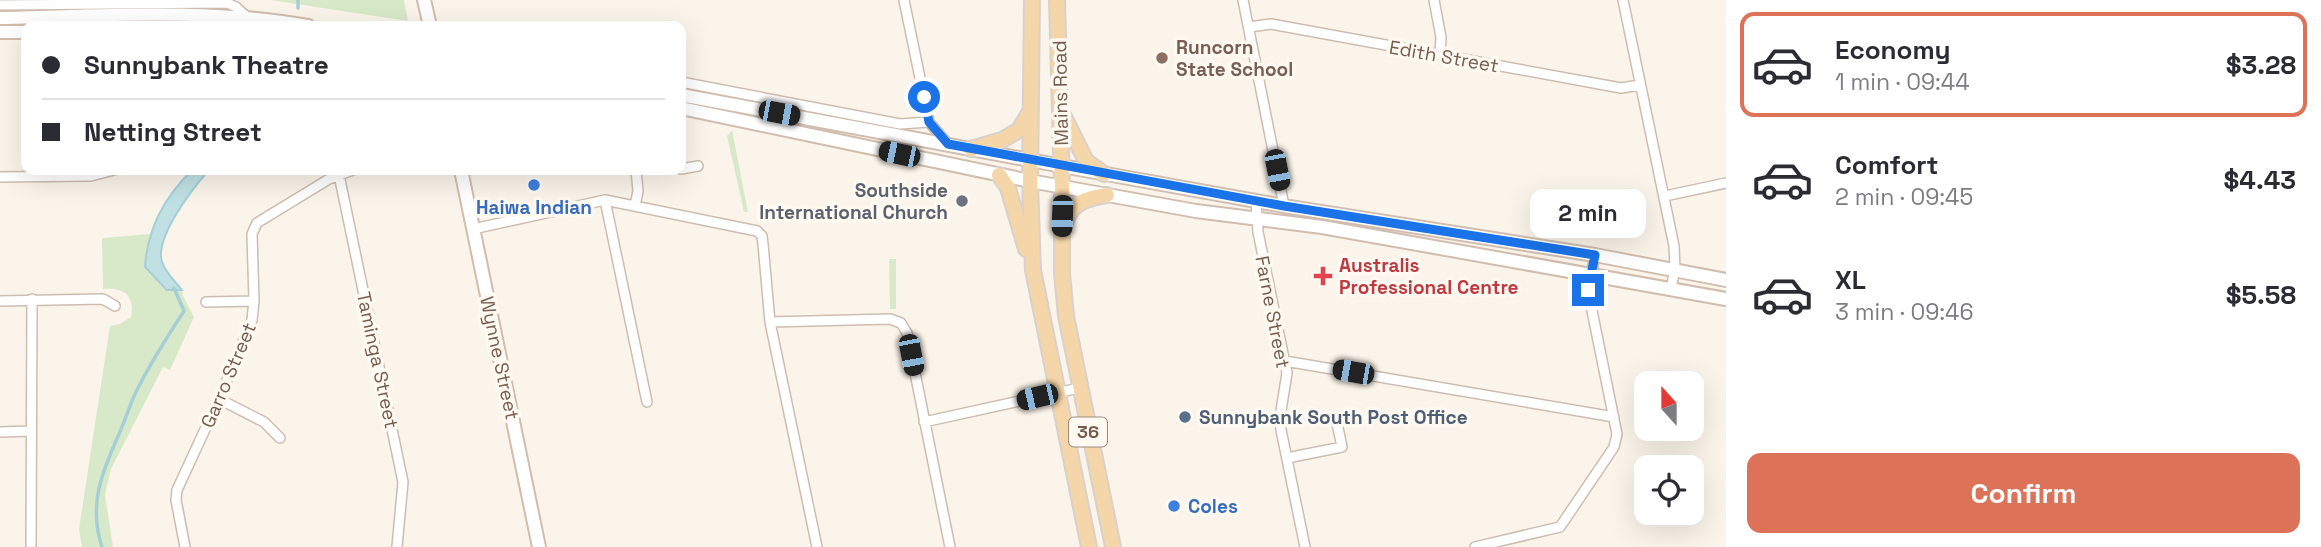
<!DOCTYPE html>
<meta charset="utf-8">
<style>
body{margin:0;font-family:"Space Grotesk",sans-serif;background:#f2f2f3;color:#2b2b33;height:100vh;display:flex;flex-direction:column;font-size:26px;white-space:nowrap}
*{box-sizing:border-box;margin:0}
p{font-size:23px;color:#7c7c81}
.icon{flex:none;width:38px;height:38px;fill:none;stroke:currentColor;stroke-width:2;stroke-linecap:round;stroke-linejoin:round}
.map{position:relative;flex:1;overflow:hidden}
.panel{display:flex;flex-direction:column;background:#fff;width:595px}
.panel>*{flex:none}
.top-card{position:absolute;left:21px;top:21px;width:665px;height:154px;border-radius:14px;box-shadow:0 7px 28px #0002;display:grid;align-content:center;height:154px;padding:0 21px;background:#fff}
.needle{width:46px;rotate:339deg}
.controls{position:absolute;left:1634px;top:371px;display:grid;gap:14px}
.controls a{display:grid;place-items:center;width:70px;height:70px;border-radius:14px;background:#fff;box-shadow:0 7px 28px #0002;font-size:35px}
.end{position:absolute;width:32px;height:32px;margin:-16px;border:9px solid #1a73e8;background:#fff;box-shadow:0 0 0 4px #fff}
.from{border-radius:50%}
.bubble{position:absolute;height:49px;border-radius:14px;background:#fff;box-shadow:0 7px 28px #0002;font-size:23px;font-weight:700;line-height:49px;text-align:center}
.car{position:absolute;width:21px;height:42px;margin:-21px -10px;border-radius:9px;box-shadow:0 0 5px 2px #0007;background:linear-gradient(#222 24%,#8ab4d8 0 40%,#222 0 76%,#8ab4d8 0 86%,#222 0)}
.top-card b{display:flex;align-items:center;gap:24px;height:66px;font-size:26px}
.top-card b+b{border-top:2px solid #e1e1e2}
.top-card i{width:18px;height:18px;background:#2b2b33}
ul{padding:12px 0 0;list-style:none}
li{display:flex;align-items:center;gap:21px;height:105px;margin:0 14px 10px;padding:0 7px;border:4px solid transparent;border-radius:14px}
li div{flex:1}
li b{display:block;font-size:26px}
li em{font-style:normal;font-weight:700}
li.on{border-color:#dc7359}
li>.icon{width:63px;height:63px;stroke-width:1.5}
.action{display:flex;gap:14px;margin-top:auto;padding:14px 21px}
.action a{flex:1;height:80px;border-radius:14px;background:#dc7359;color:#fff;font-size:28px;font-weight:700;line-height:80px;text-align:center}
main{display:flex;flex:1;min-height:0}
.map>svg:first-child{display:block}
.green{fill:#d7e9c9}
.water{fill:#c0e0e4;stroke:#a6cfd5;stroke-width:2}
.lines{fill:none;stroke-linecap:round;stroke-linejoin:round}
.stream{stroke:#a6cfd5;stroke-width:3.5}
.street-casing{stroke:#cdbdb1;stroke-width:12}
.secondary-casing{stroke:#d0bdae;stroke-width:16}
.primary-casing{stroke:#d8d1ce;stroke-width:18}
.street{stroke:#fff;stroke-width:9}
.secondary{stroke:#fff;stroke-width:12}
.primary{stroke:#f5d6a8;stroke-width:14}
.route{stroke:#1a73e8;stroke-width:9}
.education-dot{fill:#8d6e63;stroke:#fef9f1;stroke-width:2.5}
.shop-dot{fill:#3f7fe0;stroke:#fef9f1;stroke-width:2.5}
.worship-dot{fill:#6b7280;stroke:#fef9f1;stroke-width:2.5}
.health-dot{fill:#e0444e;stroke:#fef9f1;stroke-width:2.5}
.service-dot{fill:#5c6f8a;stroke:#fef9f1;stroke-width:2.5}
.labels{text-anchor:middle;stroke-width:7;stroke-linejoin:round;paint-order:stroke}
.shield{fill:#fef9f1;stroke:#9e8b80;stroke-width:2}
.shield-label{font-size:18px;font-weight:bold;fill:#755c4f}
.education-label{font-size:19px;font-weight:bold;fill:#785e54;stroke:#fef9f1;text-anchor:start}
.street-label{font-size:19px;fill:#755c4f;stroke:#fef9f1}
.worship-label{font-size:19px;font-weight:bold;fill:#5b616d;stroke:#fef9f1;text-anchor:end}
.shop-label{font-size:19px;font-weight:bold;fill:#366cbe;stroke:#fef9f1}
.health-label{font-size:19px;font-weight:bold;fill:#be3a42;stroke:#fef9f1;text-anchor:start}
.service-label{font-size:19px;font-weight:bold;fill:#4e5e75;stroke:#fef9f1;text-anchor:start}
</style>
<main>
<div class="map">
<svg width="1726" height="547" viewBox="0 0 1726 547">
<rect width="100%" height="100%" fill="#fbf4ea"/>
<!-- green -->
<path class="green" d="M270,0H404L408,21Z
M732,130L748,212H744L727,136Z
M150,234L148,244L167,290H182L183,296L194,317L170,370L163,367L111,469L105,495L113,547H82L79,529L110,326L120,324L131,317C135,295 124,287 103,289L102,238Z
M889,259H896V309H890Z"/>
<!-- water -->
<path class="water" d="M192,170H209C193,188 159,232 161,257C162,269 175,281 182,290H167L145,267C148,227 164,198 192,170Z"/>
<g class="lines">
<!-- stream -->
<path class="stream" d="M298,8V0
M102,547C88,505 102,472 119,434C125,421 129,407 135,394C149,365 167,337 184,311L174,288"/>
<!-- street casing -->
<g class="street-casing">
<path id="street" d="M904,0L929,122L948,144
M1243,0L1284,206
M1434,0L1441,37L1440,55
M1623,0L1674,246L1675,270L1671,288
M0,5L227,3L236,7L247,17
M1249,27L1271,24L1621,88L1640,85
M681,82L900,124L929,122
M681,169L698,166
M339,175L403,482L397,547
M0,177L91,176L114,170
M1665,196L1726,183
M605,200L647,402
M1256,200L1258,232L1287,373L1280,417L1281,430L1305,547
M635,206L638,191L636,170
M473,229L605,200L757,231L762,236L763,244L770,322L817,547
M0,301L103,299L115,306
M206,302L254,301
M770,322L890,319L901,323L907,333L950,547
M1285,361L1614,417
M219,399L264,422L280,438
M924,422L1079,388
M0,432L30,431
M1287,458L1342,447L1337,423
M31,547L32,299
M185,547L176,500L177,490L219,399L252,320L254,301L252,234L257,223L329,179L353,170
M1475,547L1560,527L1614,447L1617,434L1588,291L1595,255"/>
</g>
<!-- secondary casing -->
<g class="secondary-casing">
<path id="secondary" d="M424,0L430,26
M0,18C102,16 207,8 308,26
M0,32H26
M681,95L1062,166L1284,206L1595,255L1726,280
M681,108L1030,181L1196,211L1322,227L1726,299
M461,170L539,547"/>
</g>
<!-- primary casing -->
<g class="primary-casing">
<path id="primary" d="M1032,0L1030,181L1033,270L1089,547
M1057,0L1062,187V273L1066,316L1113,547
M1061,111L1086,161L1104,174
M971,149L1002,140L1019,130L1031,110
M999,175L1008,188L1026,249
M1065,222C1073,202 1087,198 1107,195"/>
</g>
<!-- street -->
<use href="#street" class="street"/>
<!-- secondary -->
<use href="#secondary" class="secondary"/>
<!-- primary -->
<use href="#primary" class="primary"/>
</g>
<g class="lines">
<!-- route -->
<path class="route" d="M924,97L929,122L948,144L1284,206L1595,255L1588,290"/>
</g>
<!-- markers -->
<circle class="education-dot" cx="1162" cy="58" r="7"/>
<g class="shop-dot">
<circle cx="534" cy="185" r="7"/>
<circle cx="1174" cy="506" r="7"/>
</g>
<circle class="worship-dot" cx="962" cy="201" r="7"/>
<path class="health-dot" d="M1319.5 265.5h7v7h7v7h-7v7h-7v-7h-7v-7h7z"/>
<circle class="service-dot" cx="1185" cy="417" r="7"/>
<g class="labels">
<!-- shield labels -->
<rect class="shield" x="1069" y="417.5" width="38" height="29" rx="5"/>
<g class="shield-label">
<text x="1088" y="438">36</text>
</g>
<!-- education labels -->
<g class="education-label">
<text x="1176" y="54">Runcorn<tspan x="1176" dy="22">State School</tspan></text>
</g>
<!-- street labels -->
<g class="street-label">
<text transform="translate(1444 56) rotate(10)" y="7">Edith Street</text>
<text transform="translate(1060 93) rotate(-91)" y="7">Mains Road</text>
<text transform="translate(1273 312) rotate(79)" y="7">Farne Street</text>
<text transform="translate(500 358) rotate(78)" y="7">Wynne Street</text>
<text transform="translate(378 360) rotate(78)" y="7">Taminga Street</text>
<text transform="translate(228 375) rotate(-67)" y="7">Garro Street</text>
</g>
<!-- worship labels -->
<g class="worship-label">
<text x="948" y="197">Southside<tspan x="948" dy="22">International Church</tspan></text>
</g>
<!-- shop labels -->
<g class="shop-label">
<text x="534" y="214">Haiwa Indian</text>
<text x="1188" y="513" text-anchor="start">Coles</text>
</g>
<!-- health labels -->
<g class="health-label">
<text x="1339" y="272">Australis<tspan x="1339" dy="22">Professional Centre</tspan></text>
</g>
<!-- service labels -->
<g class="service-label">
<text x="1199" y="424">Sunnybank South Post Office</text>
</g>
</g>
</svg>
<div class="controls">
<a><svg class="needle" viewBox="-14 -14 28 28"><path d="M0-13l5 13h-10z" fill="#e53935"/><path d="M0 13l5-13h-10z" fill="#7c7c81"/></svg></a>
<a><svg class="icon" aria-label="locate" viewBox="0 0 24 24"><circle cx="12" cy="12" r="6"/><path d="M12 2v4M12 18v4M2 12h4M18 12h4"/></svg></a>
</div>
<i class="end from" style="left:924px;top:97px"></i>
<i class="end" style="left:1588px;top:290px"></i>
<div class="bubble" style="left:1530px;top:189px;width:116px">2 min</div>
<i class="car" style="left:779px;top:113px;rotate:101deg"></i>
<i class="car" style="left:899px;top:154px;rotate:282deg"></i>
<i class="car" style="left:1277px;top:170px;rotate:169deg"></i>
<i class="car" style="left:1062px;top:216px;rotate:182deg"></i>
<i class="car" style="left:911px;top:355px;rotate:169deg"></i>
<i class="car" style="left:1353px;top:372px;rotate:280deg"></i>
<i class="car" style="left:1037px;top:397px;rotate:257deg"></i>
<div class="top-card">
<b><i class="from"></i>Sunnybank Theatre</b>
<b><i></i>Netting Street</b>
</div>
</div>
<section class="panel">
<ul>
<li class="on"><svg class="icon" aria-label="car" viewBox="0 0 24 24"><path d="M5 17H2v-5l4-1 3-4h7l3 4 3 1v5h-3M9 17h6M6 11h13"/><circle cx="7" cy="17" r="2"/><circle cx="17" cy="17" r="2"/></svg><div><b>Economy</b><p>1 min · 09:44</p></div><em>$3.28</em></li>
<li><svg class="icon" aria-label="car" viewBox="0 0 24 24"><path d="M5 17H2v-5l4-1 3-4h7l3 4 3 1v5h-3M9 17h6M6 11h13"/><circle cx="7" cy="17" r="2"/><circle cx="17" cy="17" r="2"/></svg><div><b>Comfort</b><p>2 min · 09:45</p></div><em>$4.43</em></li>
<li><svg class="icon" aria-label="car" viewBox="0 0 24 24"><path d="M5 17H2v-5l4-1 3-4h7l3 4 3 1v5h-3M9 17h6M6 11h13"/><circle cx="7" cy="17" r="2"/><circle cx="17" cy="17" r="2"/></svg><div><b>XL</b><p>3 min · 09:46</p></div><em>$5.58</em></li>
</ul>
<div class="action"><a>Confirm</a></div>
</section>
</main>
